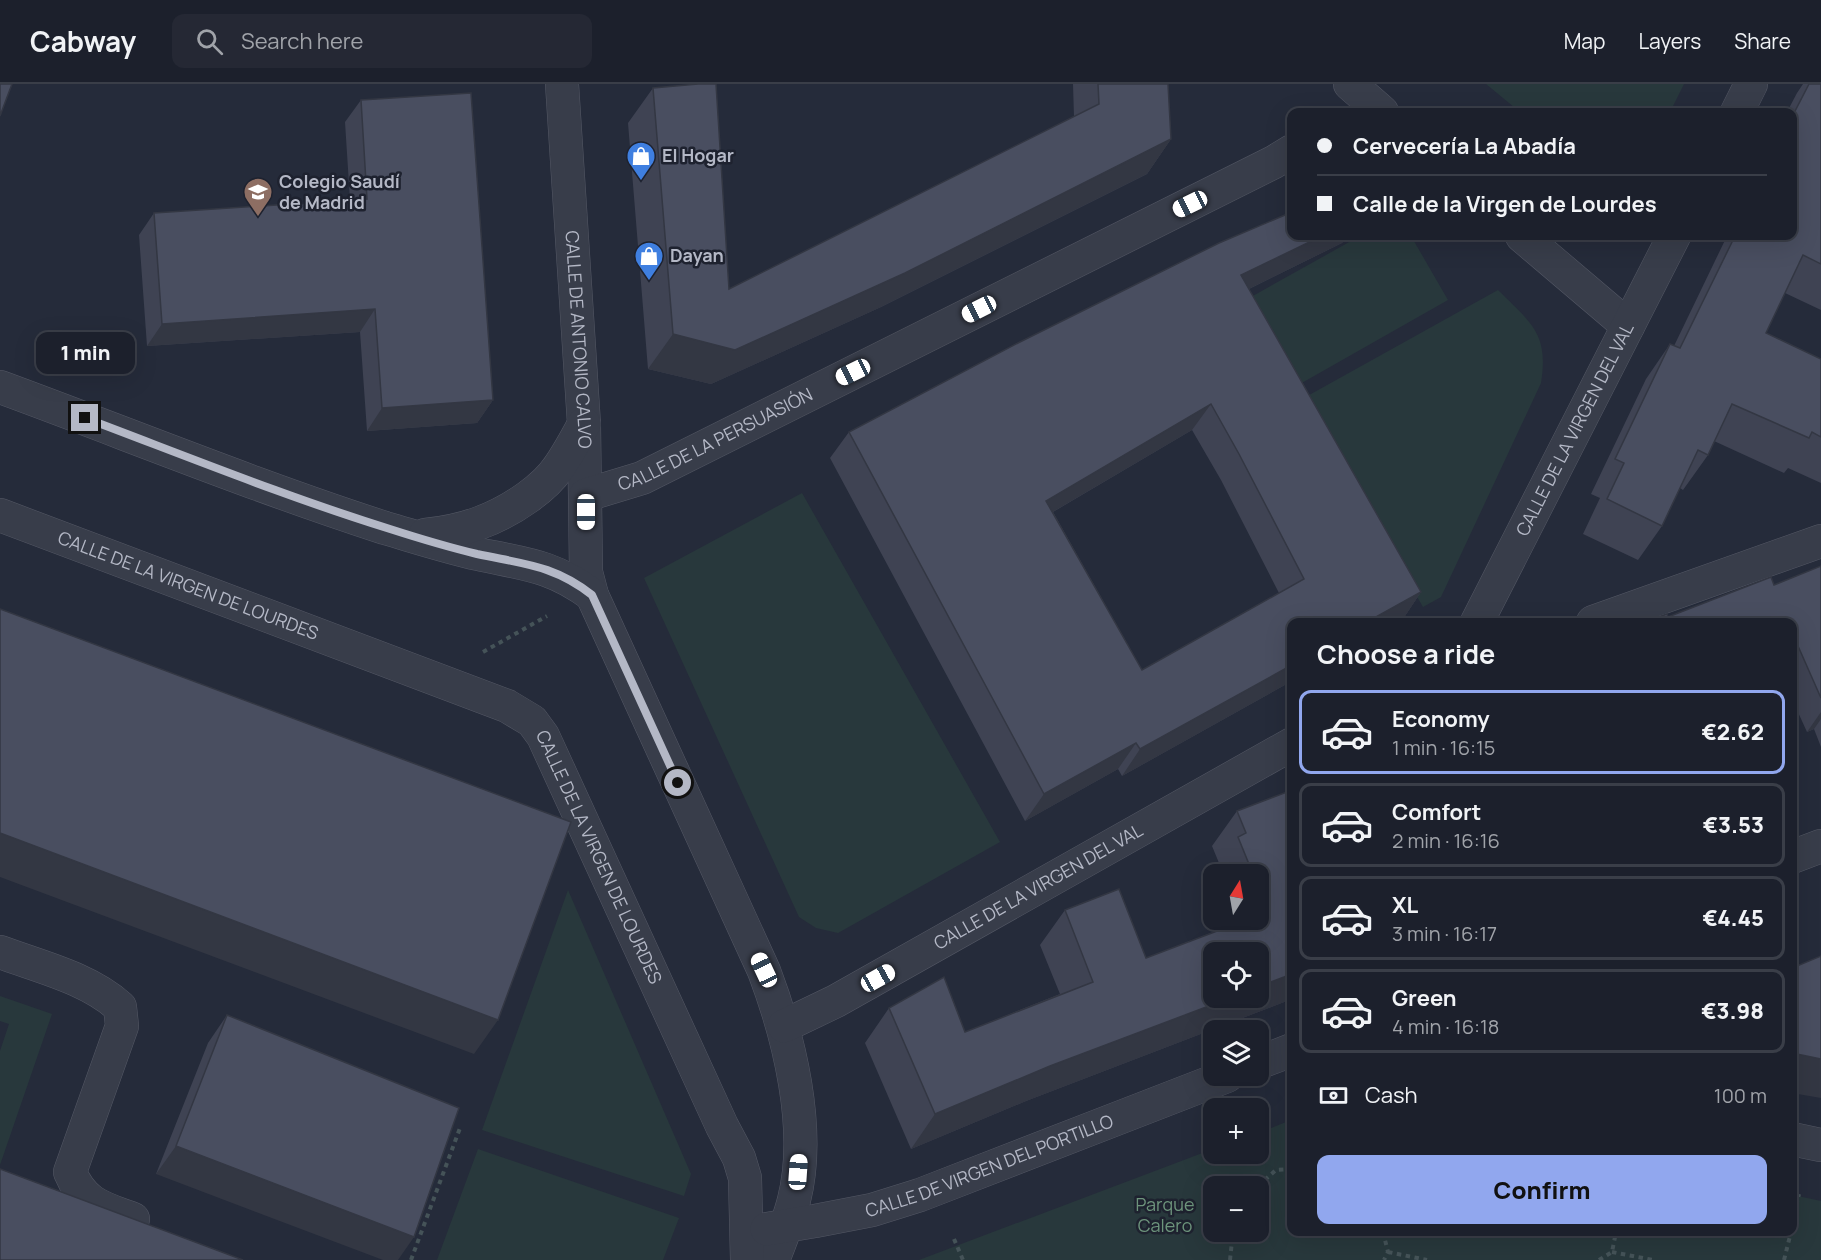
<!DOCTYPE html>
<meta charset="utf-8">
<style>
body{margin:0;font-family:Manrope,sans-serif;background:#252834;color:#f1f3f6;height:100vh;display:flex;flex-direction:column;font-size:22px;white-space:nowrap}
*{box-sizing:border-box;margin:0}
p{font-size:20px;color:#a0a3a9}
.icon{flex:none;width:33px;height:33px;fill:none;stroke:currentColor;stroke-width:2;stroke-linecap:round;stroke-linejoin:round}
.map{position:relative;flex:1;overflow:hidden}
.panel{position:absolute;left:1287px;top:534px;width:510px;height:618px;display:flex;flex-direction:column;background:#1c202c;border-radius:12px;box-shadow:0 6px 24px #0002,0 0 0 2px #3a3e48}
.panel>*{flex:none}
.guide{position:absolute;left:1287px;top:24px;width:510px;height:132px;border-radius:12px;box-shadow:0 6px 24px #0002,0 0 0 2px #3a3e48;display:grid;align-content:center;height:132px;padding:0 30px;background:#1c202c}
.needle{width:39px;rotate:11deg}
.buttons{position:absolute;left:1203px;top:780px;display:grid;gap:12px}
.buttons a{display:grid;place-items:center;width:66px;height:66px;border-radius:12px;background:#1c202c;box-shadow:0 6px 24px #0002,0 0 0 2px #3a3e48;font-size:30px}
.end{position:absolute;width:27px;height:27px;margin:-14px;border:8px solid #b4b8c6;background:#111;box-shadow:0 0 0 3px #111}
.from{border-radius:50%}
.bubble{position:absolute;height:42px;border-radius:12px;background:#1c202c;box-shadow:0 6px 24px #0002,0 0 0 2px #3a3e48;font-size:20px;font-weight:800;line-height:42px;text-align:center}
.car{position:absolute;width:18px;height:36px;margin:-18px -9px;border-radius:8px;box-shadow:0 0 4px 2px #0007;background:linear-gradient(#fff 24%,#345 0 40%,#fff 0 76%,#345 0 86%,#fff 0)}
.guide b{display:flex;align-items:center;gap:21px;height:57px;font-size:22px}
.guide b+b{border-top:2px solid #3a3e48}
.guide i{width:15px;height:15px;background:#f1f3f6}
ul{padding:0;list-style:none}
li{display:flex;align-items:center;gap:18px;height:84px;margin:0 12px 9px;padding:0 18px;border:3px solid #3a3e48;border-radius:12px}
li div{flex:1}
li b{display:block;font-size:22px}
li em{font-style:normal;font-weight:800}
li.on{border-color:#91a7ee}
li>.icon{width:54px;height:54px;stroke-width:1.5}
h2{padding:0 30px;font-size:27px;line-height:72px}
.pay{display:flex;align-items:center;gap:15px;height:66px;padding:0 30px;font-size:22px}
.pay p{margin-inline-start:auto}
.button{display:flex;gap:12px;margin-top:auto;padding:12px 30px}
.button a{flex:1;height:69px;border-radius:12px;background:#91a7ee;color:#111;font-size:24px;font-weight:800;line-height:69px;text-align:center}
header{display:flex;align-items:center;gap:36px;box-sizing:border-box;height:84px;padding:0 30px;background:#1c202c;border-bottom:2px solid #3a3e48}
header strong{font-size:28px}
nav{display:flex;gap:33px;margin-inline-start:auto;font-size:21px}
.search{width:420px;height:54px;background:#252834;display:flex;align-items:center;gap:15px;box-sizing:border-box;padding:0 21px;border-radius:12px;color:#a0a3a9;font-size:22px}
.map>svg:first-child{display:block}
.green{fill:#28383c;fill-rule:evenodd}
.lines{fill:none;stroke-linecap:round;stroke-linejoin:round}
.minor-casing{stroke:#545865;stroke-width:34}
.path{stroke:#455358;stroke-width:4;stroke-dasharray:4.5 4.5;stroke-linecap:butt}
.minor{stroke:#383d4a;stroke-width:33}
.wall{fill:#3f4353;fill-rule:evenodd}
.shaded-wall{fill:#333743}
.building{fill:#494e60;stroke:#333743;stroke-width:1.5;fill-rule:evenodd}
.route{stroke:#b4b8c6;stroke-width:8}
.labels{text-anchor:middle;stroke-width:5;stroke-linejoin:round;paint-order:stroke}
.poi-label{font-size:18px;font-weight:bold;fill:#b4b8c6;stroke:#1e222f;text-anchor:start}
.street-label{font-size:18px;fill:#b4b8c6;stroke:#1e222f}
.park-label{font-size:18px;fill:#6d947c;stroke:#1e222f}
</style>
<header>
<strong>Cabway</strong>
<div class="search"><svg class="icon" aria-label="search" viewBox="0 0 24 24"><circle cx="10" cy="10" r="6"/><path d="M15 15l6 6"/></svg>Search here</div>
<nav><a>Map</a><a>Layers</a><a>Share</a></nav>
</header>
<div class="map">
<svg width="1821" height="1176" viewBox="0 0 1821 1176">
<rect width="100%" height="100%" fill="#252b3a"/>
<!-- green -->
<path class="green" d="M1486,0H1684L1670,28H1520Z
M1360,152H1411L1448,216L1300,300L1251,213Z
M1498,206C1531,239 1549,249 1541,299L1441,513L1423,523L1302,315Z
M802,409L1000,758L838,849L816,844L799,833L644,494Z
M568,806L691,1090L684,1112L482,1046Z
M0,912L52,930L0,1081V967L9,940L0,937Z
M1291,1036L1292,1148H1792L1793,1111L1821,1117V1176H919L1213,1065L1214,1070H1258L1259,1049ZM1258,1102V1148H1214V1102Z
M478,1065L679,1134L663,1176H437Z"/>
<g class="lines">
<!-- minor casing -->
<g class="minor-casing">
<g id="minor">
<path id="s1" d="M562,0L584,340L586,488L592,511L764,887C789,953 812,1045 794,1116C789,1136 781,1156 773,1176"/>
<path d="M1350,0L1382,28"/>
<path d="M1737,28L1751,0"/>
<path d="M1522,152L1628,242"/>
<path d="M0,303C128,350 255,402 385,444C416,453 447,463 478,470C524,480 552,481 592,511"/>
<path id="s2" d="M586,411L642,394L1274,78L1292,67"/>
<path id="s3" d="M0,431L507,622L532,637L543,652L722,1042L739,1074L745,1094L747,1176"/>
<path d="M425,451C464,447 496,436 528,413C539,405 550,396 558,384C568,370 576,355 584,340"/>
<path id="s4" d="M1477,538L1674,152"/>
<path d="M1593,538L1821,457"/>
<path d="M1792,773L1821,762"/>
<path d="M0,868C40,883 88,894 120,923L122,942L70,1088C83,1120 103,1124 133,1135"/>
<path id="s5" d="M784,942L836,917L1292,660"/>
<path d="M1258,979L1292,966"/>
<path d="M1792,1055L1821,1061"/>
<path id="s6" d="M767,1145L815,1137L872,1126L920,1111L1227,992"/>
</g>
</g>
<!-- path -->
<path class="path" d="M483,568L547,532
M1258,1102L1276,1086L1292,1085
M1792,1139L1799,1110
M1383,1148L1388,1168L1384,1176
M954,1155L963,1176
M1388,1168L1427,1176
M1612,1168L1653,1176
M411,1176L460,1044
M1230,1176L1233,1148
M1599,1176L1612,1168L1616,1148
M1784,1176L1791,1148"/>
<!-- minor -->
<use href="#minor" class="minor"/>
</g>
<!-- wall -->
<path class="wall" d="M1073,0H1168L1171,55L1147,90L881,223L711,300L648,285L628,39L653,4L729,205L1074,33Z
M1803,0H1821V226L1785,209L1766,249L1821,275V399L1788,384L1784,389L1714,357L1708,371L1683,406L1680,404L1662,442L1638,476L1583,450L1600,414L1591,410L1646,295L1670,260L1674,262L1727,152H1792V28H1787L1797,9Z
M361,16L493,316L477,339L367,347L360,248L147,262L139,151L154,129L350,116L345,38Z
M1292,152H1348L1342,159L1249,205L1421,508L1403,535L1292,538V597L1122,692L1118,685L1025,737L830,374L849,348ZM1192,346L1221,396L1279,509L1142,586L1053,428Z
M1821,482V663L1814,645L1807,648L1792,615V538L1668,533L1774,501Z
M1292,706V915L1026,1017L911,1065L865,959L889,924L965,948L1060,910L1040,861L1065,826L1146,874L1234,840L1232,836H1258V790H1215L1214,788L1219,779L1212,762L1237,727Z
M227,931L459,1024L156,1090L208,959Z"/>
<!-- shaded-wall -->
<path class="shaded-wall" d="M1171,55L1147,90L881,223L711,300L648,285L673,250Z
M1322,152H1348L1342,159L1222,218L1241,191Z
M375,225L360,248L147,262L162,240Z
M493,316L477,339L367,347L382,324Z
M1211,320L1192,346L1027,443L1046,417Z
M1421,508L1403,535L1396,538H1367Z
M1292,581V597L1122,692L1140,665Z
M1821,628V635L1814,645L1807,648Z
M1136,659L1118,685L1025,737L1044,710Z
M0,749L498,936L474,970L0,793Z
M1292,890V915L1026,1017L911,1065L935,1030L1050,982L1230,914H1258V903Z
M1792,969L1821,975V1014L1792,1009Z
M176,1062L414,1153L398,1176H383L156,1090Z"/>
<!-- building -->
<path class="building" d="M0,0H12L0,32Z
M698,0H716L729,205L1099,20L1098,0H1168L1171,55L905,189L735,266L673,250L653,4Z
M1809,0H1821V180L1803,171L1766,249L1821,275V353L1812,348L1809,354L1732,320L1708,371L1698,366L1662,442L1607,415L1624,379L1615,375L1670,260L1680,264L1735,152H1792V33Z
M471,9L493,316L382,324L375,225L162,240L154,129L367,115L361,16Z
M1292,128V152H1322L1241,191L1421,508L1367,538H1292V581L1140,665L1136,659L1044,710L849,348L1018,259L1219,159ZM1211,320L1239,370L1304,495L1142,586L1046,417Z
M1821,482V614L1794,553L1792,554V538H1646L1667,530L1668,533L1771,493L1774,501Z
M0,525L571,738L498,936L0,749Z
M1292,706V890L1258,903V868H1214V914H1230L1050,982L935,1030L889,924L944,893L965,948L1093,898L1065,826L1119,805L1146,874L1246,836H1258V831L1267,827L1258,806V790H1253L1238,753L1246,749L1237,727Z
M1821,872V975L1792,969V884Z
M227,931L459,1024L414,1153L176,1062Z
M0,1085L243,1176H0Z"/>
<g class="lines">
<!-- route -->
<path class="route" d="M85,334C186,372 287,413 390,445C418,454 448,463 477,470C523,480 554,481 592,511L678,699"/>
</g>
<!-- icons -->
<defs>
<g id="shop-pin" transform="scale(1.5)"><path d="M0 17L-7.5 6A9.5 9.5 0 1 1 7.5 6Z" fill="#3f7fe0" stroke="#1e222f"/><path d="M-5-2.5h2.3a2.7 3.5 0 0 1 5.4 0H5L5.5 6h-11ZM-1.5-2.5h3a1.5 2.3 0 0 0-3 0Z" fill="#fff"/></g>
<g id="school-pin" transform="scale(1.5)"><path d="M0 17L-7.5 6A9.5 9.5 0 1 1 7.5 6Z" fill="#8d6e63" stroke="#1e222f"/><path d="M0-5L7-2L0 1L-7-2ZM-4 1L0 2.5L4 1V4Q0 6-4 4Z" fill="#fff"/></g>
</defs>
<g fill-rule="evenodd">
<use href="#shop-pin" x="641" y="72"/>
<use href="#school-pin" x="258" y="108"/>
<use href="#shop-pin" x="649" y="172"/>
</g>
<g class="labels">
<!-- poi labels -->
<g class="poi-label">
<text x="662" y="78">El Hogar</text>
<text x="279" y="104">Colegio Saudí<tspan x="279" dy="21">de Madrid</tspan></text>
<text x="670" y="178">Dayan</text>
</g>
<!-- street labels -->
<g class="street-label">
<text dy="6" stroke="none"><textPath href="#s1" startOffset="256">CALLE DE ANTONIO CALVO</textPath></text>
<text dy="6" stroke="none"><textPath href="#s4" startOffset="216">CALLE DE LA VIRGEN DEL VAL</textPath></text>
<text dy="6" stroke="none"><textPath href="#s2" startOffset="141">CALLE DE LA PERSUASIÓN</textPath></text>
<text dy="6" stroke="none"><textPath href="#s3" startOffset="201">CALLE DE LA VIRGEN DE LOURDES</textPath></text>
<text dy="6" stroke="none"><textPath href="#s3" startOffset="723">CALLE DE LA VIRGEN DE LOURDES</textPath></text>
<text dy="6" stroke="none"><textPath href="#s5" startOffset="290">CALLE DE LA VIRGEN DEL VAL</textPath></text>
<text dy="6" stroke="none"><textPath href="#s6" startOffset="232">CALLE DE VIRGEN DEL PORTILLO</textPath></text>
</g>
<!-- park labels -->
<g class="park-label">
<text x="1165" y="1127">Parque<tspan x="1165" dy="21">Calero</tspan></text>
</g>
</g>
</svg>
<div class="buttons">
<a><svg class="needle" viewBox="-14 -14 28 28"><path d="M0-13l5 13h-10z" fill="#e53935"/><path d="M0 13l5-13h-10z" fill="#a0a3a9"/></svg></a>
<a><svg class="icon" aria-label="locate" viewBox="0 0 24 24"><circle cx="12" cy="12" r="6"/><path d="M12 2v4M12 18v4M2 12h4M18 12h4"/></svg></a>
<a><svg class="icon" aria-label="layers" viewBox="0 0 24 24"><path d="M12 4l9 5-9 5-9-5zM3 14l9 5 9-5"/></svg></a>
<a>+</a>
<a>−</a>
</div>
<i class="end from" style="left:678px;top:699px"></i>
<i class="end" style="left:85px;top:334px"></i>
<div class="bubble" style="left:36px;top:248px;width:99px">1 min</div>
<i class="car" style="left:1190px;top:120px;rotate:244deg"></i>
<i class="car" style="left:979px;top:225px;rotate:243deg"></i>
<i class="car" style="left:853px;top:288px;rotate:244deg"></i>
<i class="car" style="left:586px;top:428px;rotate:180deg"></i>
<i class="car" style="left:764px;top:886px;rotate:335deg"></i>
<i class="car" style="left:878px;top:894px;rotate:61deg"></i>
<i class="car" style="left:798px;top:1088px;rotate:4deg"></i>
<div class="guide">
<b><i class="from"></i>Cervecería La Abadía</b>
<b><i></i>Calle de la Virgen de Lourdes</b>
</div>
<section class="panel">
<h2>Choose a ride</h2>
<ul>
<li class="on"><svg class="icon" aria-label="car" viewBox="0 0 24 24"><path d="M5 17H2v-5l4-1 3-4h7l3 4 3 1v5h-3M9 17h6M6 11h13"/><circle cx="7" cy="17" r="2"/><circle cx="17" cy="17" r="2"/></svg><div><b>Economy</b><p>1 min · 16:15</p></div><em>€2.62</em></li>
<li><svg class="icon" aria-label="car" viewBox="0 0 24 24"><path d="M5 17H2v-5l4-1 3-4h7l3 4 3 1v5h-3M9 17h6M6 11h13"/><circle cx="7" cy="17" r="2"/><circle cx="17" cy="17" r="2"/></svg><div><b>Comfort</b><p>2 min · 16:16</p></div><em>€3.53</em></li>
<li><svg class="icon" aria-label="car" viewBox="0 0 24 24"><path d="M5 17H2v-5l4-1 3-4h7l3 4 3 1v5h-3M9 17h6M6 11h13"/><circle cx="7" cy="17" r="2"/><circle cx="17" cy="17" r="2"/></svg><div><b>XL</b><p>3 min · 16:17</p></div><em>€4.45</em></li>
<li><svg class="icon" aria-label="car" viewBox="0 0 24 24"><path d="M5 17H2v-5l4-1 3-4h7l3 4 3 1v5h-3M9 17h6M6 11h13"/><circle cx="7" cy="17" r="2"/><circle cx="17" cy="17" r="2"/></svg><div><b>Green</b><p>4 min · 16:18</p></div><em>€3.98</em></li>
</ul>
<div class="pay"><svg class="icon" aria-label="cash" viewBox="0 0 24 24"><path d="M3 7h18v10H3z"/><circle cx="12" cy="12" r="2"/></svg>Cash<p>100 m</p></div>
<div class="button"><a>Confirm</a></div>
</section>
</div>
